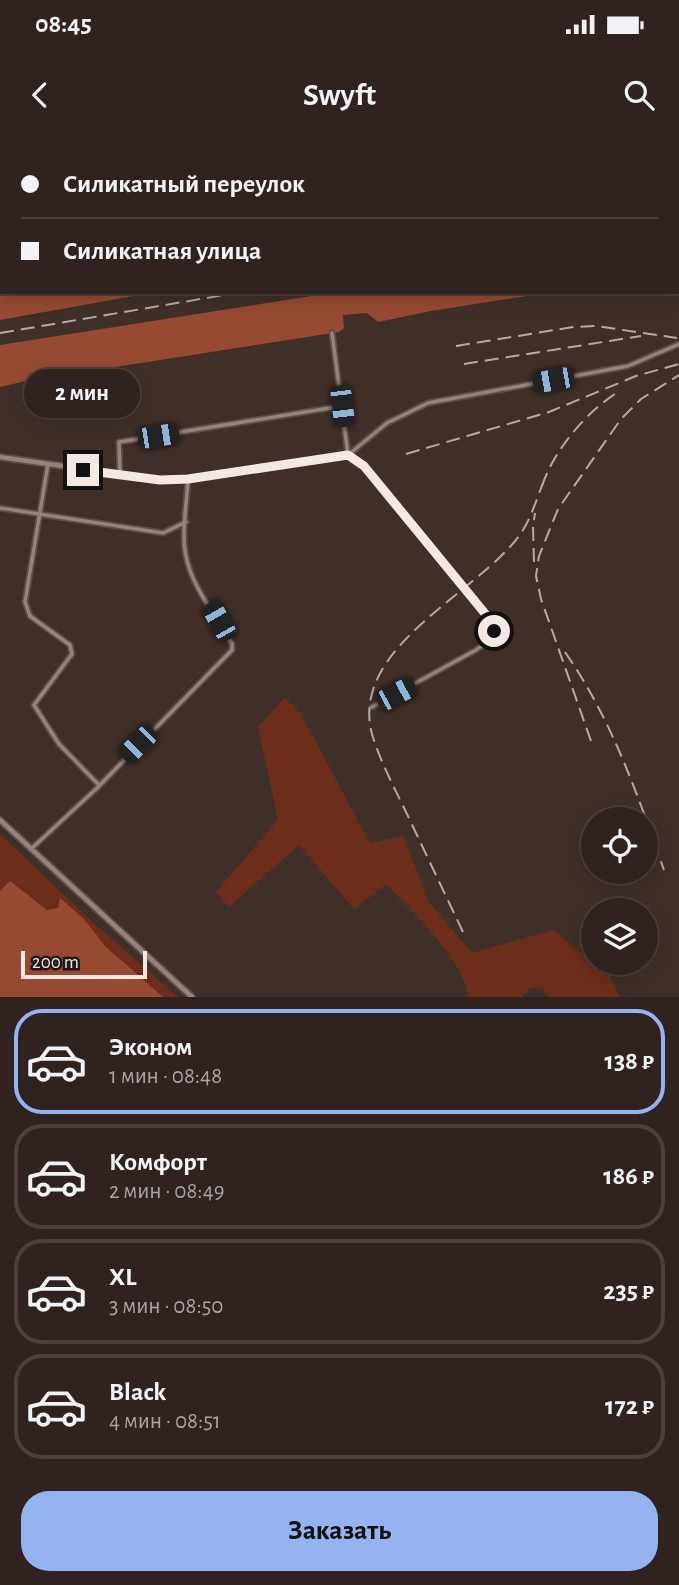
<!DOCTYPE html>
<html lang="ru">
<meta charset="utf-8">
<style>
body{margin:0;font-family:"Alegreya Sans",sans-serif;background:#3c2f2c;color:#f1f3f6;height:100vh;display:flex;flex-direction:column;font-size:26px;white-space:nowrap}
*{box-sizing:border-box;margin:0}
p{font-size:23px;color:#a8a4a4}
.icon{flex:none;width:38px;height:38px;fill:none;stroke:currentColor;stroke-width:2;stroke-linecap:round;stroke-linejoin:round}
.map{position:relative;height:857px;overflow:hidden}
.details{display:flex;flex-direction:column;background:#30231f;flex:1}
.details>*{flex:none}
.banner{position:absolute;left:0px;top:0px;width:679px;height:154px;box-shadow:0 4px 18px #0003,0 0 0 2px #4b403d;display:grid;align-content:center;height:154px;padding:0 21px;background:#30231f}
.tools{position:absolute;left:581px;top:667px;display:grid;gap:14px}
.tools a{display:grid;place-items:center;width:77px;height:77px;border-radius:50%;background:#30231f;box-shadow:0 4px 18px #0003,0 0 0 2px #4b403d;font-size:35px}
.scale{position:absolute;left:21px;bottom:18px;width:126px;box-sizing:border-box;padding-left:7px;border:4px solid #f4e8e5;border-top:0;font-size:19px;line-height:24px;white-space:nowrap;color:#f4e8e5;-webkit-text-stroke:5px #211916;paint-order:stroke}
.end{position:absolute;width:32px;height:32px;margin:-16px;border:9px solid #f4e8e5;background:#111;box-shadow:0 0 0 4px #111}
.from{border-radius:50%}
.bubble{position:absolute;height:49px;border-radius:24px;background:#30231f;box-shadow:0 4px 18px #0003,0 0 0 2px #4b403d;font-size:23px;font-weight:600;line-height:49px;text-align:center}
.car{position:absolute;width:21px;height:42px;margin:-21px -10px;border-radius:9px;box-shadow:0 0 5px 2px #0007;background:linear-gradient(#222 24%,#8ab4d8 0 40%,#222 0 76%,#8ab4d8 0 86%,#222 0)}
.banner b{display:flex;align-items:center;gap:24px;height:66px;font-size:26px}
.banner b+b{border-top:2px solid #4b403d}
.banner i{width:18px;height:18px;background:#f1f3f6}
ul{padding:12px 0 0;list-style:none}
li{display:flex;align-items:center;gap:21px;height:105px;margin:0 14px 10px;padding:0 7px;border:4px solid #4b403d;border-radius:28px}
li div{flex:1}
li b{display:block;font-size:26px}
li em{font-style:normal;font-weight:600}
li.current{border-color:#95b2f1}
li>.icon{width:63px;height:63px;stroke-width:1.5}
.action{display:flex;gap:14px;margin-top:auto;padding:14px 21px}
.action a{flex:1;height:80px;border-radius:28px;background:#95b2f1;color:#111;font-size:28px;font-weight:600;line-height:80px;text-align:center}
.status{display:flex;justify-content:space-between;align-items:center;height:49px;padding:0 35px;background:#30231f;direction:ltr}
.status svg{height:19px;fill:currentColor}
header{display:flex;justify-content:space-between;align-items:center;height:91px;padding:0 21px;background:#30231f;font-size:32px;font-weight:600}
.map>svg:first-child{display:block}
.green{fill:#6c2e1a}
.forest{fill:#964a32}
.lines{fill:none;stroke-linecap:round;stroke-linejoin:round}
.street-casing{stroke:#5c4d49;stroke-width:7}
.secondary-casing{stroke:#5c4d49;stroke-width:8}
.street{stroke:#96817b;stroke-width:3.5}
.secondary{stroke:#96817b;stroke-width:4.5}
.rail{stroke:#b6a9a5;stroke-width:2;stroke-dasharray:14 7;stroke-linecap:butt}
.route{stroke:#f4e8e5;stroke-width:9}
</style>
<div class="status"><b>08:45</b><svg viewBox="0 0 49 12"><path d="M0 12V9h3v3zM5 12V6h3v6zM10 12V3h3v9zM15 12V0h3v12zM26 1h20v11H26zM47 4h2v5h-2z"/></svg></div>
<header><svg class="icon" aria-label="back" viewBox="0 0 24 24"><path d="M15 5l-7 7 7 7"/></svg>Swyft<svg class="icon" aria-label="search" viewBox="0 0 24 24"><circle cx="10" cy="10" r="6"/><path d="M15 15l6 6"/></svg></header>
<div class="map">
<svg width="679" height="857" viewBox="0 0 679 857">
<rect width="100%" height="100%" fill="#402f29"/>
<!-- green -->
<path class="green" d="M285,557L301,574L370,703L403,696L429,762L472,813L553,790L584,815L593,811V822L602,823L620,857H549L542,847L530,848L522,857H468C465,820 411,771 386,744L354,769L299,705L229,767L216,752L278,680L258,587Z
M0,694L88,778L178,857H0Z"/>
<!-- forest -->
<path class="forest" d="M19,152H156L0,180V156Z
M337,152H552L431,171L378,182L367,173L343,175L344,188L339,192L26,241L0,247V205Z
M10,741L47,770L58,768L60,758L83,778L105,806L163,857H0V751Z"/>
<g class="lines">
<!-- street casing -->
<g class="street-casing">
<path id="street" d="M438,2V0
M0,137H2
M332,193L348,315
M348,315L364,326L492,482C494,497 488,502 476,510L372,567
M348,315L387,283L428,263L628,226L679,204
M48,324L25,462L30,476L70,505L72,514L34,565L59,604L99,645
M120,336L119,302L342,266
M0,368L163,393L186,382
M31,709L96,649L232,510V504C217,476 192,448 186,416C181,392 187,363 188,339"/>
</g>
<!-- secondary casing -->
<g class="secondary-casing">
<path id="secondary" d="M0,317L160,340L188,339L348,315
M0,680L192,857"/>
</g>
<!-- street -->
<use href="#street" class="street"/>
<!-- secondary -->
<use href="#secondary" class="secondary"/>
<!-- rail -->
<path class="rail" d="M677,77H679
M0,193L242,152
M456,206L573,187L596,186L677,198
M464,224L641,196
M406,314L549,272L636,236L679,224
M542,346C554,310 586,272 618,252
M534,422L533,387L535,373
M565,512C612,580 637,653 664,730
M591,601L541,459L536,436L539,416L558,369L621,279L641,259L679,235
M463,792C444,752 425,712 406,672C394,647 380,621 372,594C349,508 475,455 519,396C531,380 537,357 545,338"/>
</g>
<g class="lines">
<!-- route -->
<path class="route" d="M83,330L160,340L188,339L348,315L364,326L492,482L494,491"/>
</g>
</svg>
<div class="tools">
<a><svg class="icon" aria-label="locate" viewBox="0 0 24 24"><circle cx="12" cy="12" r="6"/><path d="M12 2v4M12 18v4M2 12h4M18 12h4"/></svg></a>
<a><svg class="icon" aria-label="layers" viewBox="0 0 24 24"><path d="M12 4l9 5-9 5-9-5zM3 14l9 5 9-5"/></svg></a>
</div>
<div class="scale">200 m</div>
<i class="end from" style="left:494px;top:491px"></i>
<i class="end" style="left:83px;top:330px"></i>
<div class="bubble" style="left:24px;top:229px;width:116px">2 мин</div>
<i class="car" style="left:553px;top:240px;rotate:260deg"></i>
<i class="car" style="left:342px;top:266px;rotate:173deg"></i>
<i class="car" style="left:158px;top:296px;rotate:81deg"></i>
<i class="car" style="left:219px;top:481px;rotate:330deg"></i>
<i class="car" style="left:396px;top:554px;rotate:62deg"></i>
<i class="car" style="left:138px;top:604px;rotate:225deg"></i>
<div class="banner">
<b><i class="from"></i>Силикатный переулок</b>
<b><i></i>Силикатная улица</b>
</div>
</div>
<section class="details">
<ul>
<li class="current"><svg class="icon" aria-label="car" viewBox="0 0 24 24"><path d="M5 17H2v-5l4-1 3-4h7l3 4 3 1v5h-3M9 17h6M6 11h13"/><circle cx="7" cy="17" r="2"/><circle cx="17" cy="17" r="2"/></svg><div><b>Эконом</b><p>1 мин · 08:48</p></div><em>138 ₽</em></li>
<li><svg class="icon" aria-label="car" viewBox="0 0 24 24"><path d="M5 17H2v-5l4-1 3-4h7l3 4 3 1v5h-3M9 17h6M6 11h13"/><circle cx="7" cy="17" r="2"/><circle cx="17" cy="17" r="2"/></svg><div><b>Комфорт</b><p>2 мин · 08:49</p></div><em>186 ₽</em></li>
<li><svg class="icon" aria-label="car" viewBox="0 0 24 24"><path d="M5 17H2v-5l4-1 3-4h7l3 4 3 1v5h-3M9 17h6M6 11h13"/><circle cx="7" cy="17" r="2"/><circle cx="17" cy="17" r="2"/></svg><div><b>XL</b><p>3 мин · 08:50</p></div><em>235 ₽</em></li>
<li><svg class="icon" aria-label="car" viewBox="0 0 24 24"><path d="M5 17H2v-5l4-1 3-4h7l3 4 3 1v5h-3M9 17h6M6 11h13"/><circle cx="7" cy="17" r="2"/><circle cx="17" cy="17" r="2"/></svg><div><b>Black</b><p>4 мин · 08:51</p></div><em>172 ₽</em></li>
</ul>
<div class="action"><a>Заказать</a></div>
</section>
